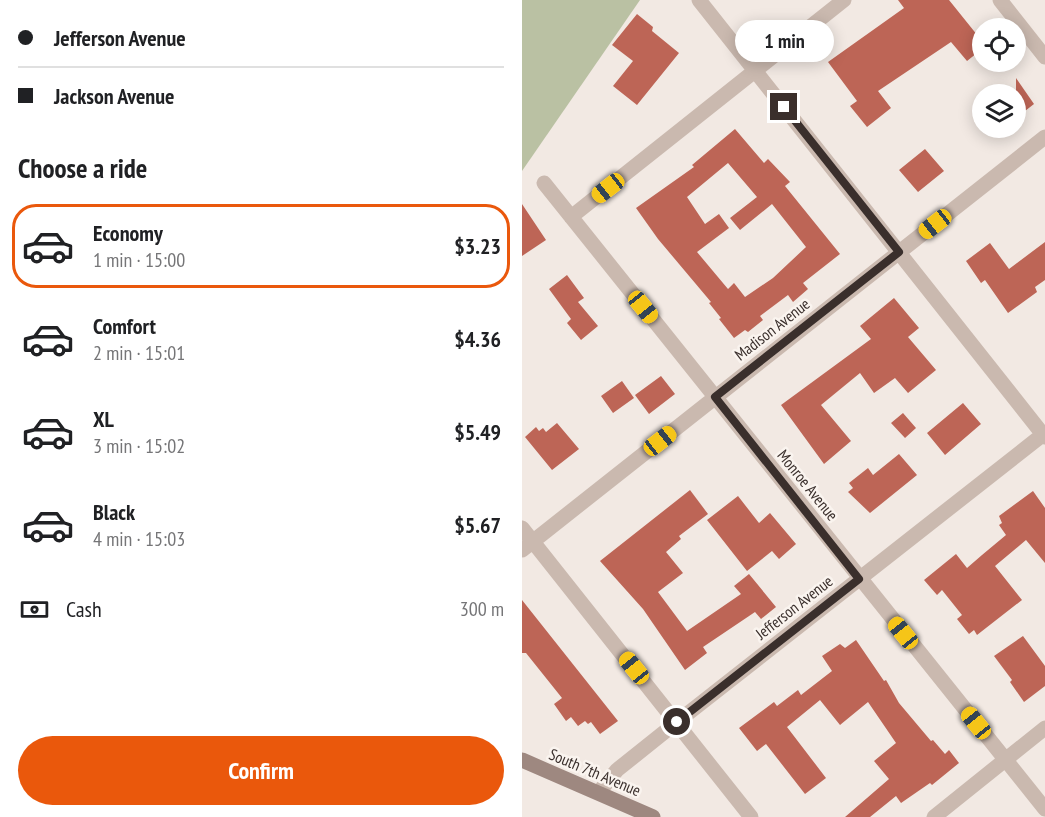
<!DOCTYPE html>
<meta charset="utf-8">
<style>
body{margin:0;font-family:"PT Sans Narrow",sans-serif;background:#f2f2f2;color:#202124;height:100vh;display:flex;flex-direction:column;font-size:22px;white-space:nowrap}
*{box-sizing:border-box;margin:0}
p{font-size:20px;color:#757577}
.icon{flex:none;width:33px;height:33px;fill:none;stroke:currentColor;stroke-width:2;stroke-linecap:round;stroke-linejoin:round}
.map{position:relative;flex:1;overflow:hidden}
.panel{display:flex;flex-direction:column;background:#fff;width:522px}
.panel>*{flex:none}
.top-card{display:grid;align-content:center;height:132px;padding:0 18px;background:#fff}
.buttons{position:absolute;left:450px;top:18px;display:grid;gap:12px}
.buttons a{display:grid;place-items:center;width:54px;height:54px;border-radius:50%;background:#fff;box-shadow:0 3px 15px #0003;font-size:30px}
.end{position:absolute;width:27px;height:27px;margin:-14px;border:8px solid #3a2f2c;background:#fff;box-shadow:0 0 0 3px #fff}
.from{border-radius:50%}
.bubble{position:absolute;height:42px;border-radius:21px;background:#fff;box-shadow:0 3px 15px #0003;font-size:20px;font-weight:700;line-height:42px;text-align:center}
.car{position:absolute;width:18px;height:36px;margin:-18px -9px;border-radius:8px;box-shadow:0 0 4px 2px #0007;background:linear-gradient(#f5c518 24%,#345 0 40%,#f5c518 0 76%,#345 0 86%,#f5c518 0)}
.top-card b{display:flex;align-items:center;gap:21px;height:57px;font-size:22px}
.top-card b+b{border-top:2px solid #e0e0e0}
.top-card i{width:15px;height:15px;background:#202124}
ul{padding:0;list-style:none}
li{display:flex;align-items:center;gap:18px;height:84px;margin:0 12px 9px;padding:0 6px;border:3px solid transparent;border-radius:24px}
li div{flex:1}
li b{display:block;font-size:22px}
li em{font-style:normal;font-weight:700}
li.on{border-color:#ea580c}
li>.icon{width:54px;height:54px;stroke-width:1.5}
h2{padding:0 18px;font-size:27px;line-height:72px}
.pay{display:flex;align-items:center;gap:15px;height:66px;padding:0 18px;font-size:22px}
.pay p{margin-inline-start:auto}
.button{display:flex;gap:12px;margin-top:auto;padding:12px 18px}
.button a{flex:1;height:69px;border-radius:36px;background:#ea580c;color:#fff;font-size:24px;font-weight:700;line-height:69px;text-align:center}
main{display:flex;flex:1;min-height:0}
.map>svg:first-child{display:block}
.green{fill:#bac1a3}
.building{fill:#bd6556;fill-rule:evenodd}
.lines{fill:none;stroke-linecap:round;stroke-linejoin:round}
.street{stroke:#cab9af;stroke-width:15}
.secondary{stroke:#9e8880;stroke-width:15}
.route{stroke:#3a2f2c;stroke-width:8}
.labels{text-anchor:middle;stroke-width:5;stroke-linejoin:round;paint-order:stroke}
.street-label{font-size:16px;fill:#3a2f2c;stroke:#faf4ef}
</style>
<main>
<section class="panel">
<div class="top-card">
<b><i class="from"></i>Jefferson Avenue</b>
<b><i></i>Jackson Avenue</b>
</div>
<h2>Choose a ride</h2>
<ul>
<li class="on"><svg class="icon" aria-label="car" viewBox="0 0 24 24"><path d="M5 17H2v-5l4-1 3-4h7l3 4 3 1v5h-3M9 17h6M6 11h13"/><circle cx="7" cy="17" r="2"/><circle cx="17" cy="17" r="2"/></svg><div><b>Economy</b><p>1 min · 15:00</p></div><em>$3.23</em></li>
<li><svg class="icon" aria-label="car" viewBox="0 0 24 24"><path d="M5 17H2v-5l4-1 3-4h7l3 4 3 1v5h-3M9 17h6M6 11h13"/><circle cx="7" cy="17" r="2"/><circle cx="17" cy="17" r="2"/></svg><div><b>Comfort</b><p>2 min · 15:01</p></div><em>$4.36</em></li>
<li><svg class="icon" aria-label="car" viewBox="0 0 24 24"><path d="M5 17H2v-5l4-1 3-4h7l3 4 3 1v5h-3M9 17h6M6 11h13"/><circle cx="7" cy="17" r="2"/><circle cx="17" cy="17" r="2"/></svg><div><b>XL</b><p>3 min · 15:02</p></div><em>$5.49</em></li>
<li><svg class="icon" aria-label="car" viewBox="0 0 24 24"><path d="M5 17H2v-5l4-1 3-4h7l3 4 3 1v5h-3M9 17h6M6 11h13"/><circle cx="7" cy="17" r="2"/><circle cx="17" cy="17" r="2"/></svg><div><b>Black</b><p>4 min · 15:03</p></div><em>$5.67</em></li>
</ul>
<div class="pay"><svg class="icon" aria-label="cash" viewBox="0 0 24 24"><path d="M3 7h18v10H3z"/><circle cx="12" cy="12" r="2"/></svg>Cash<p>300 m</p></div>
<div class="button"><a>Confirm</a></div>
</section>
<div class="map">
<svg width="523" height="817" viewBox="0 0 523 817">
<rect width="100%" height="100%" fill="#f2e9e3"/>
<!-- green -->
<path class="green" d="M0,0H118L0,171Z"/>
<!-- building -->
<path class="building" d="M376,0H427L460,41V49L445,61L429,42L356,91L369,108L345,127L328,106L335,101L306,62L382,8Z
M115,14L131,27L130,31L157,53L115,105L91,86L111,61L90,45Z
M494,78L512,104L494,118Z
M213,129L242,163L246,159L268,182L263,186L318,254L281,283L286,289L271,302L266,295L238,316L241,320L226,332L223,330L212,338L197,319L199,318L187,303L189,302L136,239L114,208L172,167L170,165ZM206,163L235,197L208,218L218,230L250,204L284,247L251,278L223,297L212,283L206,289L175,252L207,228L197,214L183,224L165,197Z
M403,149L422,171L396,192L377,170Z
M0,204L24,240L0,256Z
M523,242V280L513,287L515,292L486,313L463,280L459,283L444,261L468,243L487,269Z
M45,275L62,298L56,302L76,326L59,340L45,323L49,319L27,289Z
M372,298L397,328L386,337L414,370L386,393L373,378L352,393L338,373L299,405L329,441L302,464L259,405L349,339L338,326Z
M139,376L153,394L127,414L113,395Z
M100,381L112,398L91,413L79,396Z
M441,403L459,424L423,455L405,433Z
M381,413L394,428L383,438L369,423Z
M35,423L57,449L30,470L3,437L14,427L17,431L21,428L24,432Z
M377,454L395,475L348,513L326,492L331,488L327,483L346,468L351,475Z
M168,490L186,514L157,536L159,539L144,552L161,573L136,592L165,631L219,594L212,586L227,574L254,607L239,619L233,612L181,647L185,653L163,670L121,609L78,561Z
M511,491L523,508V563L504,540L473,566L500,600L455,635L452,630L447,634L435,619L440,615L420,590L415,595L402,580L434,554L445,568L460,555L484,535L477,525L480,523L477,516Z
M216,496L237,523L248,513L274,544L257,559L250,551L225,571L185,520Z
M0,600L96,721L78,734L69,722L66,724L63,721L56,726L49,717L44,721L32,704L40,698L4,653H0Z
M501,636L523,666V686L502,702L488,682L490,680L472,656Z
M334,640L362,681L364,680L377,703L409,741L411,740L423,754L427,750L437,763L410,785L408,783L379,803L374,796L348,817H323L367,779L352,761L374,743L346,702L318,725L298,700L265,727L304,778L283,794L244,744L235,751L217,728L252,702L255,706L276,690L279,695L310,671L300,656L318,644L323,648Z"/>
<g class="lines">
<!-- street -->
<path class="street" d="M177,0L523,437
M478,0L523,57
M22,183L523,809
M49,217L322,0
M0,528L229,817
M0,550L523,137
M77,792L95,770L155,722L523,433
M412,817L523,728"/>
<!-- secondary -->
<path class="secondary" d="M0,760L131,817"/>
</g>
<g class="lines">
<!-- route -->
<path class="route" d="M155,722L337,579L193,397L377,252L262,107"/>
</g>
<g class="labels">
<!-- street labels -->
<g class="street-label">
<text transform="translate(250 329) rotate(-38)" y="6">Madison Avenue</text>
<text transform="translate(286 485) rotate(51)" y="6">Monroe Avenue</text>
<text transform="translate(272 607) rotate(-38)" y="6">Jefferson Avenue</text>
<text transform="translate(73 772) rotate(23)" y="6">South 7th Avenue</text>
</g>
</g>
</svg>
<div class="buttons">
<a><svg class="icon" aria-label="locate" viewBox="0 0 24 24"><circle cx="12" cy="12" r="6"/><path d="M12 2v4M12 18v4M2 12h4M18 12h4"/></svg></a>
<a><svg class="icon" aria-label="layers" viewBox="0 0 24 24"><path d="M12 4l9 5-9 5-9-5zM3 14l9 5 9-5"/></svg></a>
</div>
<i class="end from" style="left:155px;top:722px"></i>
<i class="end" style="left:262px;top:107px"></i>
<div class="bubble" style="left:213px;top:20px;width:99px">1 min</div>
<i class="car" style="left:86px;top:188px;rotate:232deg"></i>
<i class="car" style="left:413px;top:224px;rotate:232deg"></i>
<i class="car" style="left:121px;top:307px;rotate:141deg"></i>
<i class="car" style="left:138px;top:441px;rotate:52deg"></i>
<i class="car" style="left:381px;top:633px;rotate:321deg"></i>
<i class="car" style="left:112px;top:668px;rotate:321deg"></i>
<i class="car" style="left:454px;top:723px;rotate:321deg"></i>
</div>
</main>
